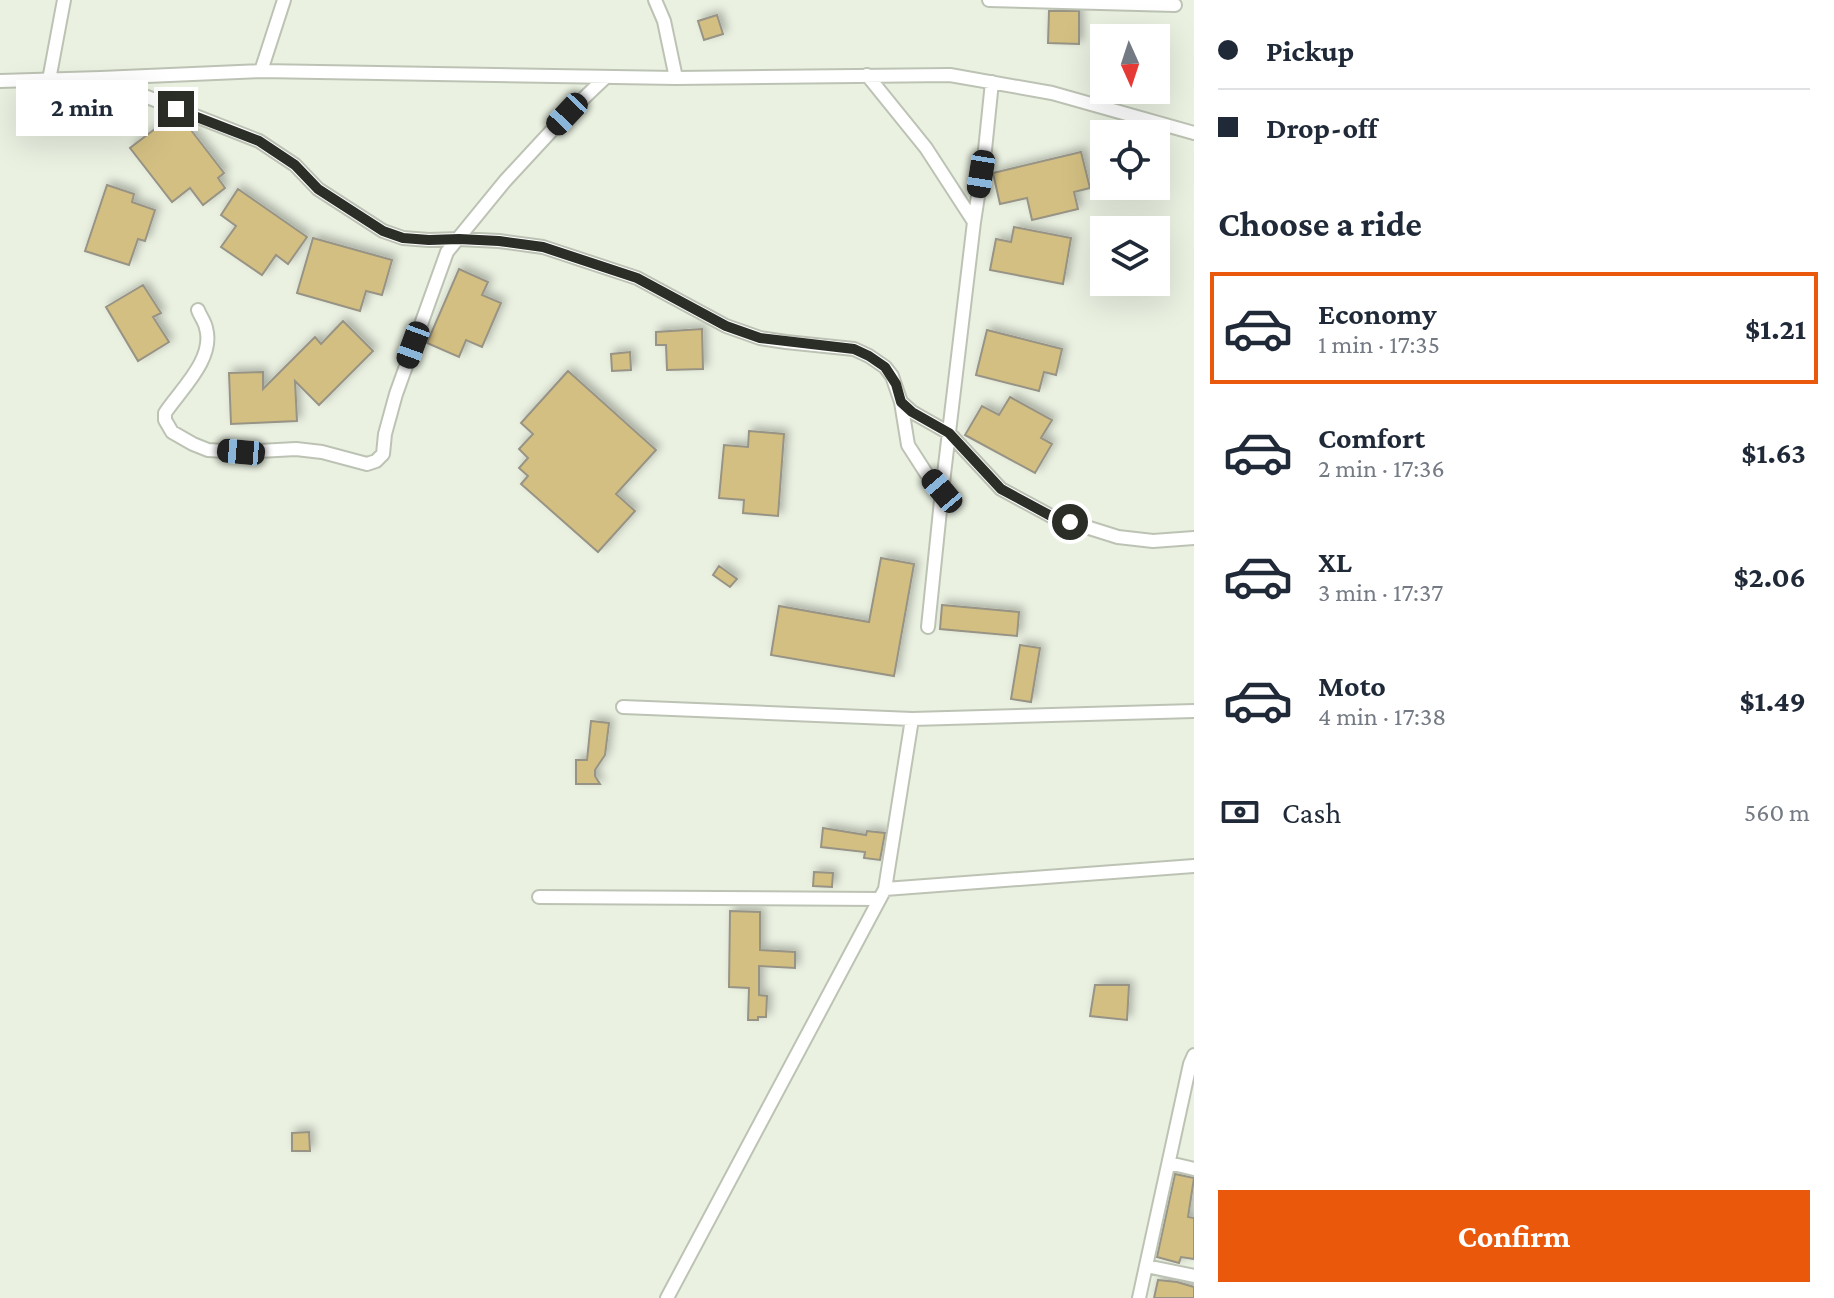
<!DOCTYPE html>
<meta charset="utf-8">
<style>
body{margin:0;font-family:"Crimson Pro",serif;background:#f6f6f7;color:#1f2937;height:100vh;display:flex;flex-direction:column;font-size:30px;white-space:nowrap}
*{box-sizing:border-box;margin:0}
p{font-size:26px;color:#747a83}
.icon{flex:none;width:44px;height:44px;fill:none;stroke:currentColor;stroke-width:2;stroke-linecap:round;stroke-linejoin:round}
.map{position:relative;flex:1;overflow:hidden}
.panel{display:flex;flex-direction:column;background:#fff;width:640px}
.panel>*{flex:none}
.banner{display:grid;align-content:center;height:176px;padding:0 24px;background:#fff}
.needle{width:52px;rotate:177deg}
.fabs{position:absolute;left:1090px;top:24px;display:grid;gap:16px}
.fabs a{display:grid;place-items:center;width:80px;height:80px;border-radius:0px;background:#fff;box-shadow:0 8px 32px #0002;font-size:40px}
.end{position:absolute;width:36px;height:36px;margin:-18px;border:10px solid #2b2d27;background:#fff;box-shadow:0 0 0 4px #fff}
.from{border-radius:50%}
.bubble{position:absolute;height:56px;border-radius:0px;background:#fff;box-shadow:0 8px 32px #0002;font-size:26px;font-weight:700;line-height:56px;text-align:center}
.car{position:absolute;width:24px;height:48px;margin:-24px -12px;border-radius:10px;box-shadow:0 0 6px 2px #0007;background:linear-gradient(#222 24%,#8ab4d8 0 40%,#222 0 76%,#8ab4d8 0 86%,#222 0)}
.banner b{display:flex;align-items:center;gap:28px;height:76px;font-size:30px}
.banner b+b{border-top:2px solid #e0e1e3}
.banner i{width:20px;height:20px;background:#1f2937}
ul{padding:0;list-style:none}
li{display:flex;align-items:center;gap:24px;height:112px;margin:0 16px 12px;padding:0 8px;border:4px solid transparent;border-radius:0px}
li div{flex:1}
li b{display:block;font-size:30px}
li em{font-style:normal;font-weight:700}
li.current{border-color:#ea580c}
li>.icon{width:72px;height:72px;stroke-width:1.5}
h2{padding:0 24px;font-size:36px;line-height:96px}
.pay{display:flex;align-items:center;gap:20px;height:88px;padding:0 24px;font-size:30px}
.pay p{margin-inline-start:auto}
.action{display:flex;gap:16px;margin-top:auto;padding:16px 24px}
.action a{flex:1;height:92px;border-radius:0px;background:#ea580c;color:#fff;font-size:32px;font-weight:700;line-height:92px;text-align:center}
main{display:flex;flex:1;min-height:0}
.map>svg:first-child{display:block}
.building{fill:#d3bf82;stroke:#989485;stroke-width:2;filter:url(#shadow)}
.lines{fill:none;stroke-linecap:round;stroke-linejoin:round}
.minor-casing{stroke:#bdc3b4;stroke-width:16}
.minor{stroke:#fff;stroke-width:12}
.route{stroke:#2b2d27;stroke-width:10}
</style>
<main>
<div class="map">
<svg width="1194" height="1298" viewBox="0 0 1194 1298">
<defs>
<filter id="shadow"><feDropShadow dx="4" dy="-4" stdDeviation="4" flood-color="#0004"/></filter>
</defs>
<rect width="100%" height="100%" fill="#eaf1e1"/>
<!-- building -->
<path class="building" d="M1049,11H1079V44L1048,43Z
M717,15L723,34L704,40L698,21Z
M172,116L184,121L224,173L218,178L225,188L203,205L190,188L172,202L130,148Z
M1081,152L1090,188L1074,192L1078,209L1032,220L1027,198L1000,204L993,173Z
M107,185L134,194L132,202L155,210L145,241L138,239L129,265L85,251Z
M238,189L307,237L288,264L276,255L262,275L221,247L236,226L221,215Z
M1014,227L1071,238L1063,284L990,270L996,239L1011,242Z
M313,238L392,260L382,295L366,291L360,311L297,293Z
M459,269L488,282L482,295L501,303L482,347L466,340L459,357L427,343Z
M143,285L161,313L153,317L169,342L138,361L106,307Z
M343,321L373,351L319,405L295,381L297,421L231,424L229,373L263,372V389L315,337L321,344Z
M702,329L703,369L667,370L666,345H656V332Z
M987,330L1062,349L1056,375L1044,372L1039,391L976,375Z
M630,352L631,370L612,371L611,354Z
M568,371L656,450L616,494L635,511L598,552L521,484L528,476L519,468L528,458L519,449L533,434L521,423Z
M1010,397L1052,420L1041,438L1052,444L1035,473L965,435L982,406L999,415Z
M749,431L784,434L778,516L743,513L744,500L719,498L724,445L748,447Z
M881,558L914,564L894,676L771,655L779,606L869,622Z
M719,566L737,579L730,587L713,575Z
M942,605L1019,612L1017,636L940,629Z
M1020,645L1040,648L1031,702L1011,699Z
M591,721L609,723L605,755L595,770V776L600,784H576V760H587Z
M823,828L866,835L867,831L885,833L880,860L864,858L865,852L821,847Z
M814,872L833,873L832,887L813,886Z
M730,911L760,912V950L795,952V968L759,966V995L767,996L766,1017H758V1020H748L749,988L729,987Z
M1095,985H1129L1127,1020L1090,1016Z
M309,1132L310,1151H292V1133Z
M1175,1174L1194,1178L1188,1217L1194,1218V1259L1181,1257L1179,1263L1157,1257Z
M1158,1280L1177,1282L1194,1287V1298H1154Z"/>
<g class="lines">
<!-- minor casing -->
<g class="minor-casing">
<path id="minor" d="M655,0L664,21L676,78
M989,0L1175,5
M261,71L284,0
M867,75L926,148L974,222L942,491L928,627
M49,80L64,0
M104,80L259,141L295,165L318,189L383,231L403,238L429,240L459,239L499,241L543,247L637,278L726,326L760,338L786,342L854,349L869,356L885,367L892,376L901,402L908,445L926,473L942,491
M0,81L101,78L261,71L676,78L950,75L1052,93L1194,133
M974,222L985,150L992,82
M198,310C200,316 205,322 206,328C215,359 180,390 165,413V420L172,432L193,444L208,450L241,452L296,449L322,452L367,464L376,461L383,454L385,434L396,394L447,252L505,181L567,114L606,77
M901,402L912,412L949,433L1001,489L1051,516L1118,537L1153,541L1194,538
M623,707L912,719L885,889L667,1298
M912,719L1194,711
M885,889L1194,866
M539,897L879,899
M1169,1163L1194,1169
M1146,1266L1194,1276
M1139,1298L1190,1064L1194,1055"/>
</g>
<!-- minor -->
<use href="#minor" class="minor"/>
</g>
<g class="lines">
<!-- route -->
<path class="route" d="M176,109L259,141L295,165L318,189L383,231L403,238L429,240L459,239L499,241L543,247L637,278L726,326L760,338L854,349L869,356L885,367L896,384L901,402L912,412L949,433L1001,489L1051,516L1070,522"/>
</g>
</svg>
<div class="fabs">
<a><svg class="needle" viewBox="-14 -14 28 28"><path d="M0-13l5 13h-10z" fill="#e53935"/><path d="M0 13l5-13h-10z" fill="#747a83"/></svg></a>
<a><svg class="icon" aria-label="locate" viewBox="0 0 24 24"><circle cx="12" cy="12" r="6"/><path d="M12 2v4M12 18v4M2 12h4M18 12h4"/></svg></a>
<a><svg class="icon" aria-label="layers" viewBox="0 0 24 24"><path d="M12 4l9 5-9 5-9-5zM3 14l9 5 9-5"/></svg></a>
</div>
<i class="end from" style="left:1070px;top:522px"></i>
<i class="end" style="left:176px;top:109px"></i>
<div class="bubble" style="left:16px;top:80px;width:132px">2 min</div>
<i class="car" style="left:567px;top:114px;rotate:223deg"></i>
<i class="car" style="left:981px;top:174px;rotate:189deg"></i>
<i class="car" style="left:413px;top:345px;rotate:200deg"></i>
<i class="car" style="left:241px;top:452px;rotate:275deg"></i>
<i class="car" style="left:942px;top:491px;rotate:320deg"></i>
</div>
<section class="panel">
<div class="banner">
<b><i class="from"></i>Pickup</b>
<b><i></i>Drop-off</b>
</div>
<h2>Choose a ride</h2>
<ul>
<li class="current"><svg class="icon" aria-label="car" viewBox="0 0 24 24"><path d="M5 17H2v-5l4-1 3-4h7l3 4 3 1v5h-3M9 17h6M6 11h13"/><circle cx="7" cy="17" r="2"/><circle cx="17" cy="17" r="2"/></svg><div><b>Economy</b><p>1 min · 17:35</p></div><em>$1.21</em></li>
<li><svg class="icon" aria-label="car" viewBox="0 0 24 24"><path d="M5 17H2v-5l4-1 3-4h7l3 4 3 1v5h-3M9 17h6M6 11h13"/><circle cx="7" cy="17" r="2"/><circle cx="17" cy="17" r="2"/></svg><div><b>Comfort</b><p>2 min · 17:36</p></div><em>$1.63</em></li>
<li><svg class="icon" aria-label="car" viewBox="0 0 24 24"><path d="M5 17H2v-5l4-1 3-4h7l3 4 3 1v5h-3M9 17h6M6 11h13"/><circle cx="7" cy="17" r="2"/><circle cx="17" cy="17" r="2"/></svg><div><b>XL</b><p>3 min · 17:37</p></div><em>$2.06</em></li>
<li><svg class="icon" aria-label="car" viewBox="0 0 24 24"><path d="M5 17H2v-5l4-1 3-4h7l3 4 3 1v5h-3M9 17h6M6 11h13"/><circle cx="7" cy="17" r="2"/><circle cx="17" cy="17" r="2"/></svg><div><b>Moto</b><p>4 min · 17:38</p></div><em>$1.49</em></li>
</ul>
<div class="pay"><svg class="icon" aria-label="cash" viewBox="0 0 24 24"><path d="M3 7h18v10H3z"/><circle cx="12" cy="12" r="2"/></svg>Cash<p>560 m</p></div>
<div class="action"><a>Confirm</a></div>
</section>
</main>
